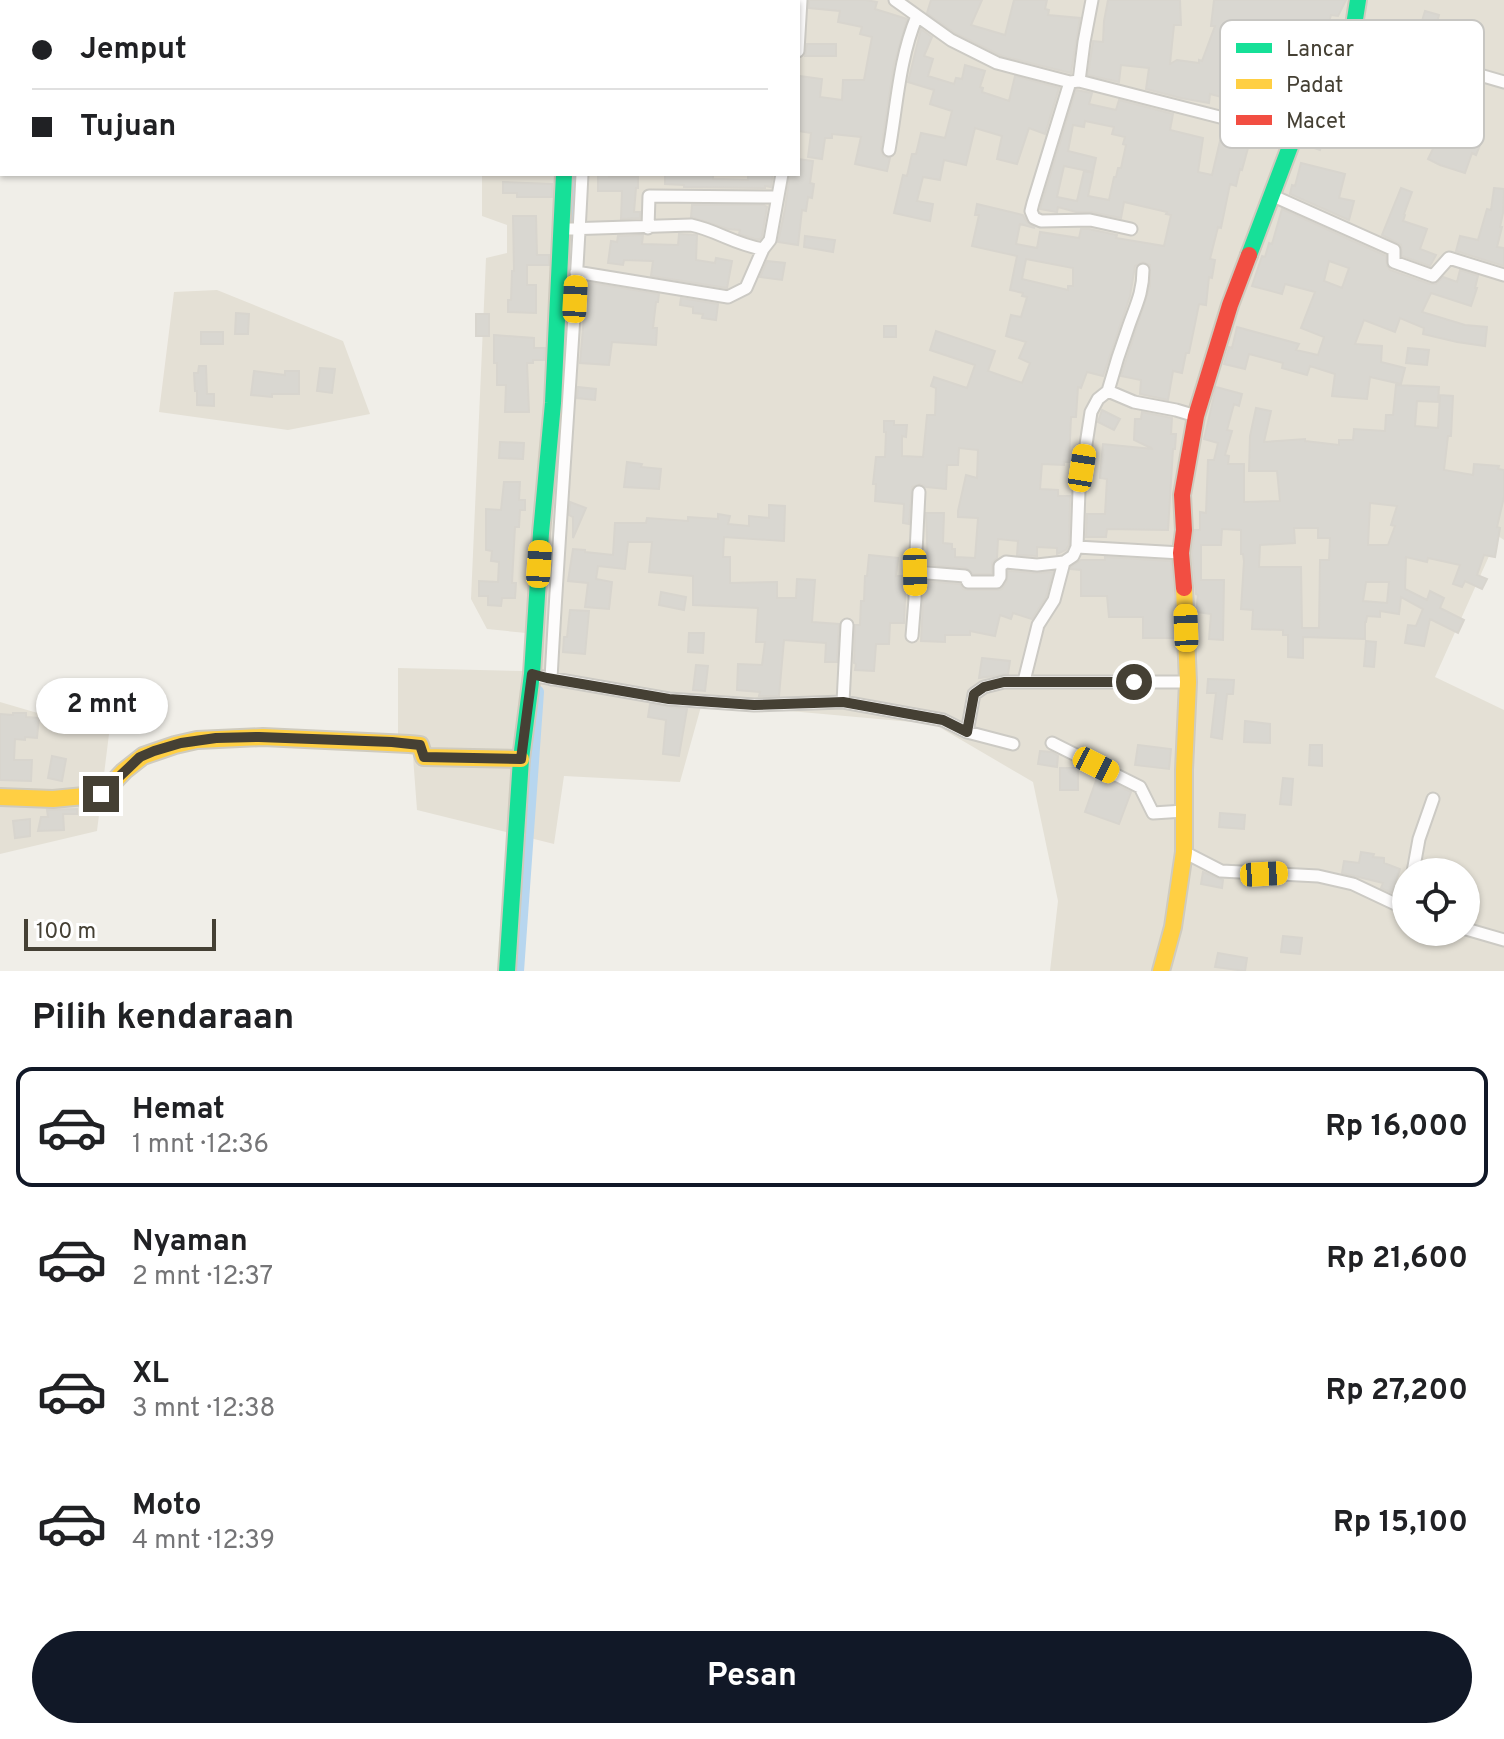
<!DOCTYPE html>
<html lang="id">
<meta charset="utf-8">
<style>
body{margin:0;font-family:Overpass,sans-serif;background:#f2f2f2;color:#202124;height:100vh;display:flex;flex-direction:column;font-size:30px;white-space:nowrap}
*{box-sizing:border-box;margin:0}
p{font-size:26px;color:#757577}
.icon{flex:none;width:44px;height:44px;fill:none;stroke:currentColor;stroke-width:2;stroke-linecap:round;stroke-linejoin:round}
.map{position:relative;height:971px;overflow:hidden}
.drawer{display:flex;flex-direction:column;background:#fff;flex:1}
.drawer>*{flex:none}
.hud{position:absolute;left:0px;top:0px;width:800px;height:176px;box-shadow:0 2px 6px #0004;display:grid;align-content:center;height:176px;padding:0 32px;background:#fff}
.tools{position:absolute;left:1392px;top:858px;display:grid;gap:16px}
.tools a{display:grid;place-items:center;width:88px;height:88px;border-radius:50%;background:#fff;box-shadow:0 2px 6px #0004;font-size:40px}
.scale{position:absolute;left:24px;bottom:20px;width:192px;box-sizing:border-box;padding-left:8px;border:4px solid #454034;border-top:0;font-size:22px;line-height:28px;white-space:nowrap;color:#454034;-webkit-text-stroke:6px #fff;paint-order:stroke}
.end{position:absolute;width:36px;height:36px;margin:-18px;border:10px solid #454034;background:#fff;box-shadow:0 0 0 4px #fff}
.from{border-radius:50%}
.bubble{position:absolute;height:56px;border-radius:28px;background:#fff;box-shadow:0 2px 6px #0004;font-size:26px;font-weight:700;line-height:56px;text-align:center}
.car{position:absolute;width:24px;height:48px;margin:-24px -12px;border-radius:10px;box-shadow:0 0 6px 2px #0007;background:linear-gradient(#f5c518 24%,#345 0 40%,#f5c518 0 76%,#345 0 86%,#f5c518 0)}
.hud b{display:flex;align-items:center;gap:28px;height:76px;font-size:30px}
.hud b+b{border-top:2px solid #e0e0e0}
.hud i{width:20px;height:20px;background:#202124}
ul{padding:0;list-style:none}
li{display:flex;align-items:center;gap:24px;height:120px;margin:0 16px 12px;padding:0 16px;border:4px solid transparent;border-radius:16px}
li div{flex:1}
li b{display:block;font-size:30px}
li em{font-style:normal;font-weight:700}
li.current{border-color:#111827}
li>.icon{width:72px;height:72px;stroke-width:1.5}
h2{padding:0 32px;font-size:36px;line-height:96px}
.action{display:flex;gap:16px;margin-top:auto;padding:16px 32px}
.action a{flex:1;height:92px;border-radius:48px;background:#111827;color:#fff;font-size:32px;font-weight:700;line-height:92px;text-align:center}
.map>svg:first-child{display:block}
.residential{fill:#e4e0d5;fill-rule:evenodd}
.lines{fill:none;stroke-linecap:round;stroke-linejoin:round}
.canal{stroke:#b7d6ef;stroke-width:14}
.building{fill:#d9d7d1;stroke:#d8d5ce;stroke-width:2;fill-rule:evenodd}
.street-casing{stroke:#cccac4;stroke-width:15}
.fast-casing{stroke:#cfcbbf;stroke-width:20}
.slow-casing{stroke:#cfcbbf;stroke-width:20}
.jam-casing{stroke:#cfcbbf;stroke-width:20}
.street{stroke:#fdfcfc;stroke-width:11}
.fast{stroke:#16e098;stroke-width:16}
.slow{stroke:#ffcf43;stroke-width:16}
.jam{stroke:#f24e42;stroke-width:16}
.route{stroke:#454034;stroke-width:10}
.key{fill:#fff;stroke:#c7c6c2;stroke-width:2}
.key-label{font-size:22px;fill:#454034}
</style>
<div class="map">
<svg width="1504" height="971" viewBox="0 0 1504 971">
<rect width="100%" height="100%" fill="#f0eee8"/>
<!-- residential -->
<path class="residential" d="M578,0H1504V540L1498,536L1435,677L1504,710V971H1050L1058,901L1033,782L934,724L702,703L680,782L564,776L554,844L417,810L412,743L398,738V668L523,671L526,633L487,629L471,599L486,258L507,253V225L482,216V174H798V2H578ZM1406,872H1466V932H1406Z
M217,290L343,341L370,414L288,430L159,412L174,292Z
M0,702L109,734L97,831L0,854Z"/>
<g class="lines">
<!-- canal -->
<path class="canal" d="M569,216L573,174
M517,971L537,692"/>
</g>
<!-- building -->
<path class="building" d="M809,0H866L877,2L875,9L907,19L894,64L881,149L883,156L890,158L887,171L855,164L861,137L832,134V138H825L822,159L808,157L811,133L798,131L799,76L822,79L820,97L842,100L843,80H864L872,37L860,34L862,27L838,22L840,11L809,8Z
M931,0H982L971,25L1005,35L1014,0H1047L1045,9L1049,10L1048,15L1080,18L1071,73L1002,56L955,33L927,13Z
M1108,0H1180L1181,25H1174L1170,64L1177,60L1199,63V60L1202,61L1215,26H1211L1214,0H1346L1338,16L1331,15L1315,72L1302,69L1295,113L1287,126L1227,110L1230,99L1210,94L1209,103L1181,98L1146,89L1149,68L1121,65L1119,82L1088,75L1093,41L1103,42L1104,21Z
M1425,11L1439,15L1432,42L1417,38Z
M921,29L932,37L924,56L933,59L928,76L954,84L956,78L962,79L965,65L985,71L980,87L983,88L982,92L1009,101L1015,76L1059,88L1045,134L1029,128L1017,164L997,159L1002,136L975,128L966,165L944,160L940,180L923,177L917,201L933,204L930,221L894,213L903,175L907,176L912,154H916L921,133L945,138L952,111L930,104L934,90L908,82Z
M807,44H836V56H805Z
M1346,70L1349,71L1345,91L1340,90L1320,150L1305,145L1311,129Z
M1076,90L1092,93L1089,104L1116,110L1119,100L1173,114L1170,130L1203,138L1198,172L1212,175L1220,141L1248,148L1242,170L1240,169L1236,186L1230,184L1221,228L1218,227L1210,259L1215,260L1212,278L1209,277L1206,305L1199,304L1189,353H1186L1182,373L1173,371L1168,400L1140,394L1141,380L1121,376L1150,286V265L1143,262L1135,266L1130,296L1103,376L1087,372L1081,388L1078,387L1076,417H1071L1069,462H1064V465L1042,464L1040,489L1058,490V496H1070L1069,545L1066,550L1057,554V548L1037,547V556L1017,555L1018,541L998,539L997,558L992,563V574H973L966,568L928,565L926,513H944L943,543L952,544V549H955V557L975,558L978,518L958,517V511L966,475L977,478L978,450L959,448L958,465H947L946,489L926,487L920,484L912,487L909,524L903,523L904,504L875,501L876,484H873L876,457H885L886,432H884V421H894V425H907L906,437L902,436V456L923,457L927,415H935L936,388L931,386L934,377L967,388L975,365L930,350L936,331L995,351L988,371L1022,383L1030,363L1019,358L1026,342L1006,336L1011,315L1021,317L1027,297L1022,296L1023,293L1010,290L1017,256L972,246L979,215H975L977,204L1023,215L1027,222L1035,228L1020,224L1016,244L1037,248L1040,232L1079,238L1081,229H1089L1117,235L1116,238L1164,246L1171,215L1166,214L1167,212L1124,202L1121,218L1091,212H1076L1058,207L1057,212L1040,209ZM1085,121L1114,127L1112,134L1125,137L1123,144L1126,145L1121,168H1118L1116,177H1114L1109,200L1088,196L1093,173L1084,171L1077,201L1057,197L1064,166L1093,172L1096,158L1068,151L1073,125L1084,127ZM1026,259L1073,268V286H1068V290L1022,279Z
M1443,128L1464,138L1465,133L1482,140L1476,155L1472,153L1465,173L1440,165L1428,159Z
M798,159L813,161L810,183L814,184L812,198L808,197L806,211L802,210L798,245L778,242L785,209L790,174H798Z
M1301,163L1345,174L1339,198L1354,201L1349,220L1290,194L1292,185L1295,186Z
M598,174H610L609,177H638V188H636L634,212H640V218L621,219L622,191H598Z
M665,174H713V179L748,180V174H773L771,187L765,186V188L684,187V185L665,184Z
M503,182L552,184V197H517V193H503Z
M1401,188L1412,192L1404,214L1405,215L1403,221L1427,229L1420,249L1436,255L1430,266L1402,256L1401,245L1382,235Z
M1494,188L1504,189L1503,213L1500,227H1502L1497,247L1504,248V266L1456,251L1460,236L1478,240L1487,209L1491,210Z
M692,205H764L767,207L762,236L760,239H755L739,234L740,230L728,229L691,217Z
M1282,209L1386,256L1387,266L1390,270L1430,284H1436L1443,277L1457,282L1460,270L1478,276L1475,288H1477L1471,306L1431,293L1422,312L1465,325L1487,327L1485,346L1457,342L1423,334L1424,328L1400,318L1395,332L1364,320L1355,344L1382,346L1381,362L1405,368L1401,384L1370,377L1367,399L1332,396L1335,374L1310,366L1307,375L1282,368L1283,363L1249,354L1245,369L1224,364L1229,347L1232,348L1237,327L1299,344L1296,350L1318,355L1324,337L1301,328L1315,292L1285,284L1282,294L1252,286L1262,256L1265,257L1269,243L1272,244ZM1329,261L1349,268L1342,288L1324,281Z
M513,216H536L537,255H549V265H527V285H536V313L508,312V300H511L512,271H514Z
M679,234L697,235L696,260L715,263L716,258L732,261L727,288L651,276L653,261L624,260L623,265L608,263L611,241L617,242L618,236L643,235L642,244L678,245Z
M805,236L835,240L833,252L804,247Z
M767,261L785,263L782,280L760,277Z
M585,282L659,294L658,302H656L653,328H657L656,345L612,342L609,365L580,363L586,294H584Z
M681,298L718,304L716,320L702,318L703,314L693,313V307L680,305Z
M236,313L249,314L248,334H235Z
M476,314H489V336H476Z
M884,326H896V337H884Z
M201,332H223V344H201Z
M494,335L534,338V348H545L544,360H533V363H527L529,412H505L506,385H497V363H494Z
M1408,348L1429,350L1427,365L1406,363Z
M199,366H206L207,394H214V406L197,405V391H195L194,373H198Z
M320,368L335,369L332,393L317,391Z
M254,371L285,375V371H299V394H272V397L251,395Z
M1396,385L1439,387L1438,402L1417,401L1415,426L1438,428L1440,395L1453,396L1451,436H1448L1444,470L1473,475L1474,464L1499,466L1498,469L1504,470V497L1497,527L1500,528L1495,557L1484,555L1477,575L1487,579L1482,589L1465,581L1462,587L1453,584L1460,565L1428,558L1427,562L1406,557L1405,589L1427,600L1430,591L1444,598L1440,608L1464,620L1458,633L1430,619L1424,646L1405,643L1408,625L1416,626L1423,609L1401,597L1399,614L1380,611V617L1367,616L1366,622H1365V639L1303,637V658L1288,657V635H1283V630L1252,629L1253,610L1241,609L1244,561L1243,554H1241V530L1222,529L1221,545H1201V580H1224L1223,640L1209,639L1211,614L1196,612L1198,595L1196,594L1192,553L1195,530H1200V512L1206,513L1208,460H1214L1218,443L1204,439L1216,387L1242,394L1239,406L1234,404L1227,430L1232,431L1225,455L1229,456L1228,464H1244V502L1280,501L1277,471H1249L1250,436L1256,408L1271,411L1264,442L1305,439V441L1339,445V440H1353L1354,429L1385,431L1386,415H1393ZM1370,503L1397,506L1391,525L1395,526L1388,545H1368ZM1294,528H1318V538H1330L1329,560H1320L1319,628H1302L1301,567H1259L1260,545L1295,543ZM1366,582H1389L1387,603L1363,601Z
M578,387L596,389L595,400L577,398Z
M1102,410L1120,419L1114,430L1098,422Z
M1142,412L1172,418L1171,434H1176L1175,449H1173L1168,530L1107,529L1106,537H1086L1087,514H1105L1107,479L1100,478L1103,444L1153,449L1134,440L1135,419H1141Z
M500,442L524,443L523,459L499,458Z
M627,462L642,464L641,467L661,469L659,489L624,487Z
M504,482H520L519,500H525V510H520L519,527H515L512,583H516L515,598H502L501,606L488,605V596H479V581L498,582L499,562L491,561L492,551L486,550V509L501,510Z
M570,502L586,508L573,538V517L569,515Z
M769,505L785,506L784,541L724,537L723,557H730V583L777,582V598H796L797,579L815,580L812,622L839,624L837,662H825L826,643L784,640L779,696H759L760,692L737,690L738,664L762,665L765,642H756L758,608L693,605V576L649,572L652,542H628L625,569L598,566L596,579L612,582L609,609L585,607L588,583L568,581L573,549L585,550V552L613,555L615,523H646L647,518L688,521V517L718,519V514L730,516L728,524L749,526V516L769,518Z
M869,555L898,558L896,576H906L904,623H890L889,644H876L874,671L855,670L856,664L854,663L855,625H860L861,601H864L865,576H867Z
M1105,557L1171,561L1174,602V638H1143V617H1109L1107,596H1081V570L1071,569V567L1081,560H1105Z
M1008,571L1036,573L1053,572L1046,597L1032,619L1013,613L1011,619L1000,615L995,636L970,631V635H945V642L921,641L924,581L960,584L963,589L968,590H997L1002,589L1007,581Z
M661,592L686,597L684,610L659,605Z
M570,610L589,611L585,654L563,652L564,637H567Z
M689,633H704L703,653L688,652Z
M1366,641L1376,642L1374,667L1364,666Z
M982,658L1010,661L1008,674L979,678Z
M696,665L708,666L705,691L693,690Z
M1208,679L1234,680L1233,694H1227L1222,739L1211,737L1216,693H1207Z
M650,704L687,709L679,756L663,754L666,720L648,717Z
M13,713H26V717L39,718L37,738L25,737V740L15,739L14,760H32L31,781L0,780V714L13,715Z
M1245,721L1270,724V743L1244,742Z
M1138,745L1171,749L1169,769L1135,765Z
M1310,745H1322V766L1309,765Z
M1040,751L1052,752L1058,756L1057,767L1038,764Z
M52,756L66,759L62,781L48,778Z
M1060,768H1078V790H1060Z
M1098,775L1131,792L1119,824L1085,812Z
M1283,778L1293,779L1291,805L1280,804Z
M77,809V814H63L64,830L38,831L41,817H48L47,810Z
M1220,813L1245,815L1244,829L1219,827Z
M30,819V836L15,838L13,821Z
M1361,852L1374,854L1373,857L1384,858V863L1400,869L1392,893L1381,888L1383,883L1342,873L1344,861L1359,863Z
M1203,872L1223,880L1222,888L1201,884Z
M1283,936L1302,938L1300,954L1281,952Z
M1218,953L1247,958L1245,971L1215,967Z"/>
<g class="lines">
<!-- street casing -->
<g class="street-casing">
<path id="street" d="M895,0L951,40L997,63L1070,82L1079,81L1294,136
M572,2V0
M592,2L593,0
M1352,38L1504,82
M798,51L801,0
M1079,81L1084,42L1092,0
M1070,82L1033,203L1031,211L1034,218L1041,221L1090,220L1131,229
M889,150C897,105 899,59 917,16
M1271,195L1394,250V262L1433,276L1449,258L1504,275
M648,228L649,196L777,197
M566,229L691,225C716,230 736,245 763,249
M1143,270C1143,292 1136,305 1129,325C1121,347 1114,369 1108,391L1134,402L1176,410L1196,416
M576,272L728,297L746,288L763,249L770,240L782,174
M1077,547L1181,553
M915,572L919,492
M912,636L915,599V572L965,576L968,582H997L1000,577V566L1006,562L1037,565L1064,562
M537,676L669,699L754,705L843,702L943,720L967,732L1013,744
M551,679C560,510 574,342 582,174
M1024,681L1038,625L1054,600L1064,562L1073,556L1077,547L1079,490L1091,412L1098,399L1108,391
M843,702L847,625
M967,732L974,694L984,687L1004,682H1188
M1052,743L1140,787L1153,813L1184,811
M1184,852L1221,871L1318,876L1353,884L1406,909
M1413,872L1419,839L1433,799
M1466,929L1504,940"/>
</g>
<!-- fast casing -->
<g class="fast-casing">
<path id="fast" d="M1249,255L1294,136L1352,38L1358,0
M507,971L521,759L532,674L541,533L553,403L564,174"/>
</g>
<!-- slow casing -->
<g class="slow-casing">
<path id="slow" d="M0,797L53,799L95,795L105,791L124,771L143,756L175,745L197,740L263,737L409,744L420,745L424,757L521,759
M1161,971L1173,927L1184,852V770L1188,682L1184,588"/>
</g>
<!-- jam casing -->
<g class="jam-casing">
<path id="jam" d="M1184,588L1181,553L1184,530L1182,495L1196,416L1230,305L1249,255"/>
</g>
<!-- street -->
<use href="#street" class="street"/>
<!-- fast -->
<use href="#fast" class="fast"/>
<!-- slow -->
<use href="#slow" class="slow"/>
<!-- jam -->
<use href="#jam" class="jam"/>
</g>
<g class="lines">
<!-- route -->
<path class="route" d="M101,794L140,757L154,751L181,743L216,738L259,737L392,742L420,745L424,757L521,759L532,674L547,678L669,699L754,705L843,702L943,720L967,732L974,694L984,687L1004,682H1134"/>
</g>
<!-- legend -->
<rect x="1220" y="20" width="264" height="128" rx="12" class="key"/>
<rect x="1236" y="43" width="36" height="10" fill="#16e098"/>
<rect x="1236" y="79" width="36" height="10" fill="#ffcf43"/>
<rect x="1236" y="115" width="36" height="10" fill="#f24e42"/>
<g class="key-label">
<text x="1286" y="56">Lancar</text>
<text x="1286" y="92">Padat</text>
<text x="1286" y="128">Macet</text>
</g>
</svg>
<div class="tools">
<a><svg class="icon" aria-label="locate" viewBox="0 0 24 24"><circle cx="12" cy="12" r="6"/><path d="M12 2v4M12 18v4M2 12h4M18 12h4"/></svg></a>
</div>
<div class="scale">100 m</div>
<i class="end from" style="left:1134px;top:682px"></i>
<i class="end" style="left:101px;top:794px"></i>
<div class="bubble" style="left:36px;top:678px;width:132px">2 mnt</div>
<i class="car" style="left:575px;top:299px;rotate:3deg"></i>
<i class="car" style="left:1082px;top:468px;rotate:9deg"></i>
<i class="car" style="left:539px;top:564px;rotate:4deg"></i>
<i class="car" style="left:915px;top:572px;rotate:179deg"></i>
<i class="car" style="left:1186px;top:628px;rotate:358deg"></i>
<i class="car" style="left:1096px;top:765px;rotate:117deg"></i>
<i class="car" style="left:1264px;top:874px;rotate:87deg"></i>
<div class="hud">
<b><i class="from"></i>Jemput</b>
<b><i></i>Tujuan</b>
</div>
</div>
<section class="drawer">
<h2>Pilih kendaraan</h2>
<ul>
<li class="current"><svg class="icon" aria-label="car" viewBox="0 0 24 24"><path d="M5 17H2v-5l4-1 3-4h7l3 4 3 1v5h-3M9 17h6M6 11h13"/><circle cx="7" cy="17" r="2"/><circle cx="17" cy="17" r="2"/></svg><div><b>Hemat</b><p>1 mnt · 12:36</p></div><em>Rp 16,000</em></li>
<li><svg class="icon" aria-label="car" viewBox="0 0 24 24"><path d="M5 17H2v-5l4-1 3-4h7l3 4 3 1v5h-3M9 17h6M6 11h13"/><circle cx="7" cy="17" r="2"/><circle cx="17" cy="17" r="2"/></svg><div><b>Nyaman</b><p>2 mnt · 12:37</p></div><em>Rp 21,600</em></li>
<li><svg class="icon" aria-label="car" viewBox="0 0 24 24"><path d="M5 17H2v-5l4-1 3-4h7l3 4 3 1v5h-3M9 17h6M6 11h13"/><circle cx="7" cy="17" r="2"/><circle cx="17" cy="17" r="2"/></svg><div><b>XL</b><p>3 mnt · 12:38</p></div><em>Rp 27,200</em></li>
<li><svg class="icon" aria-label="car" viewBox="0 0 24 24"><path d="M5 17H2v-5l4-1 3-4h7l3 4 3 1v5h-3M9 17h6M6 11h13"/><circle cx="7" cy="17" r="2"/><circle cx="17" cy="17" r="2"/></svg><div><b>Moto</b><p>4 mnt · 12:39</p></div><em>Rp 15,100</em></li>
</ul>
<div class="action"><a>Pesan</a></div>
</section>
